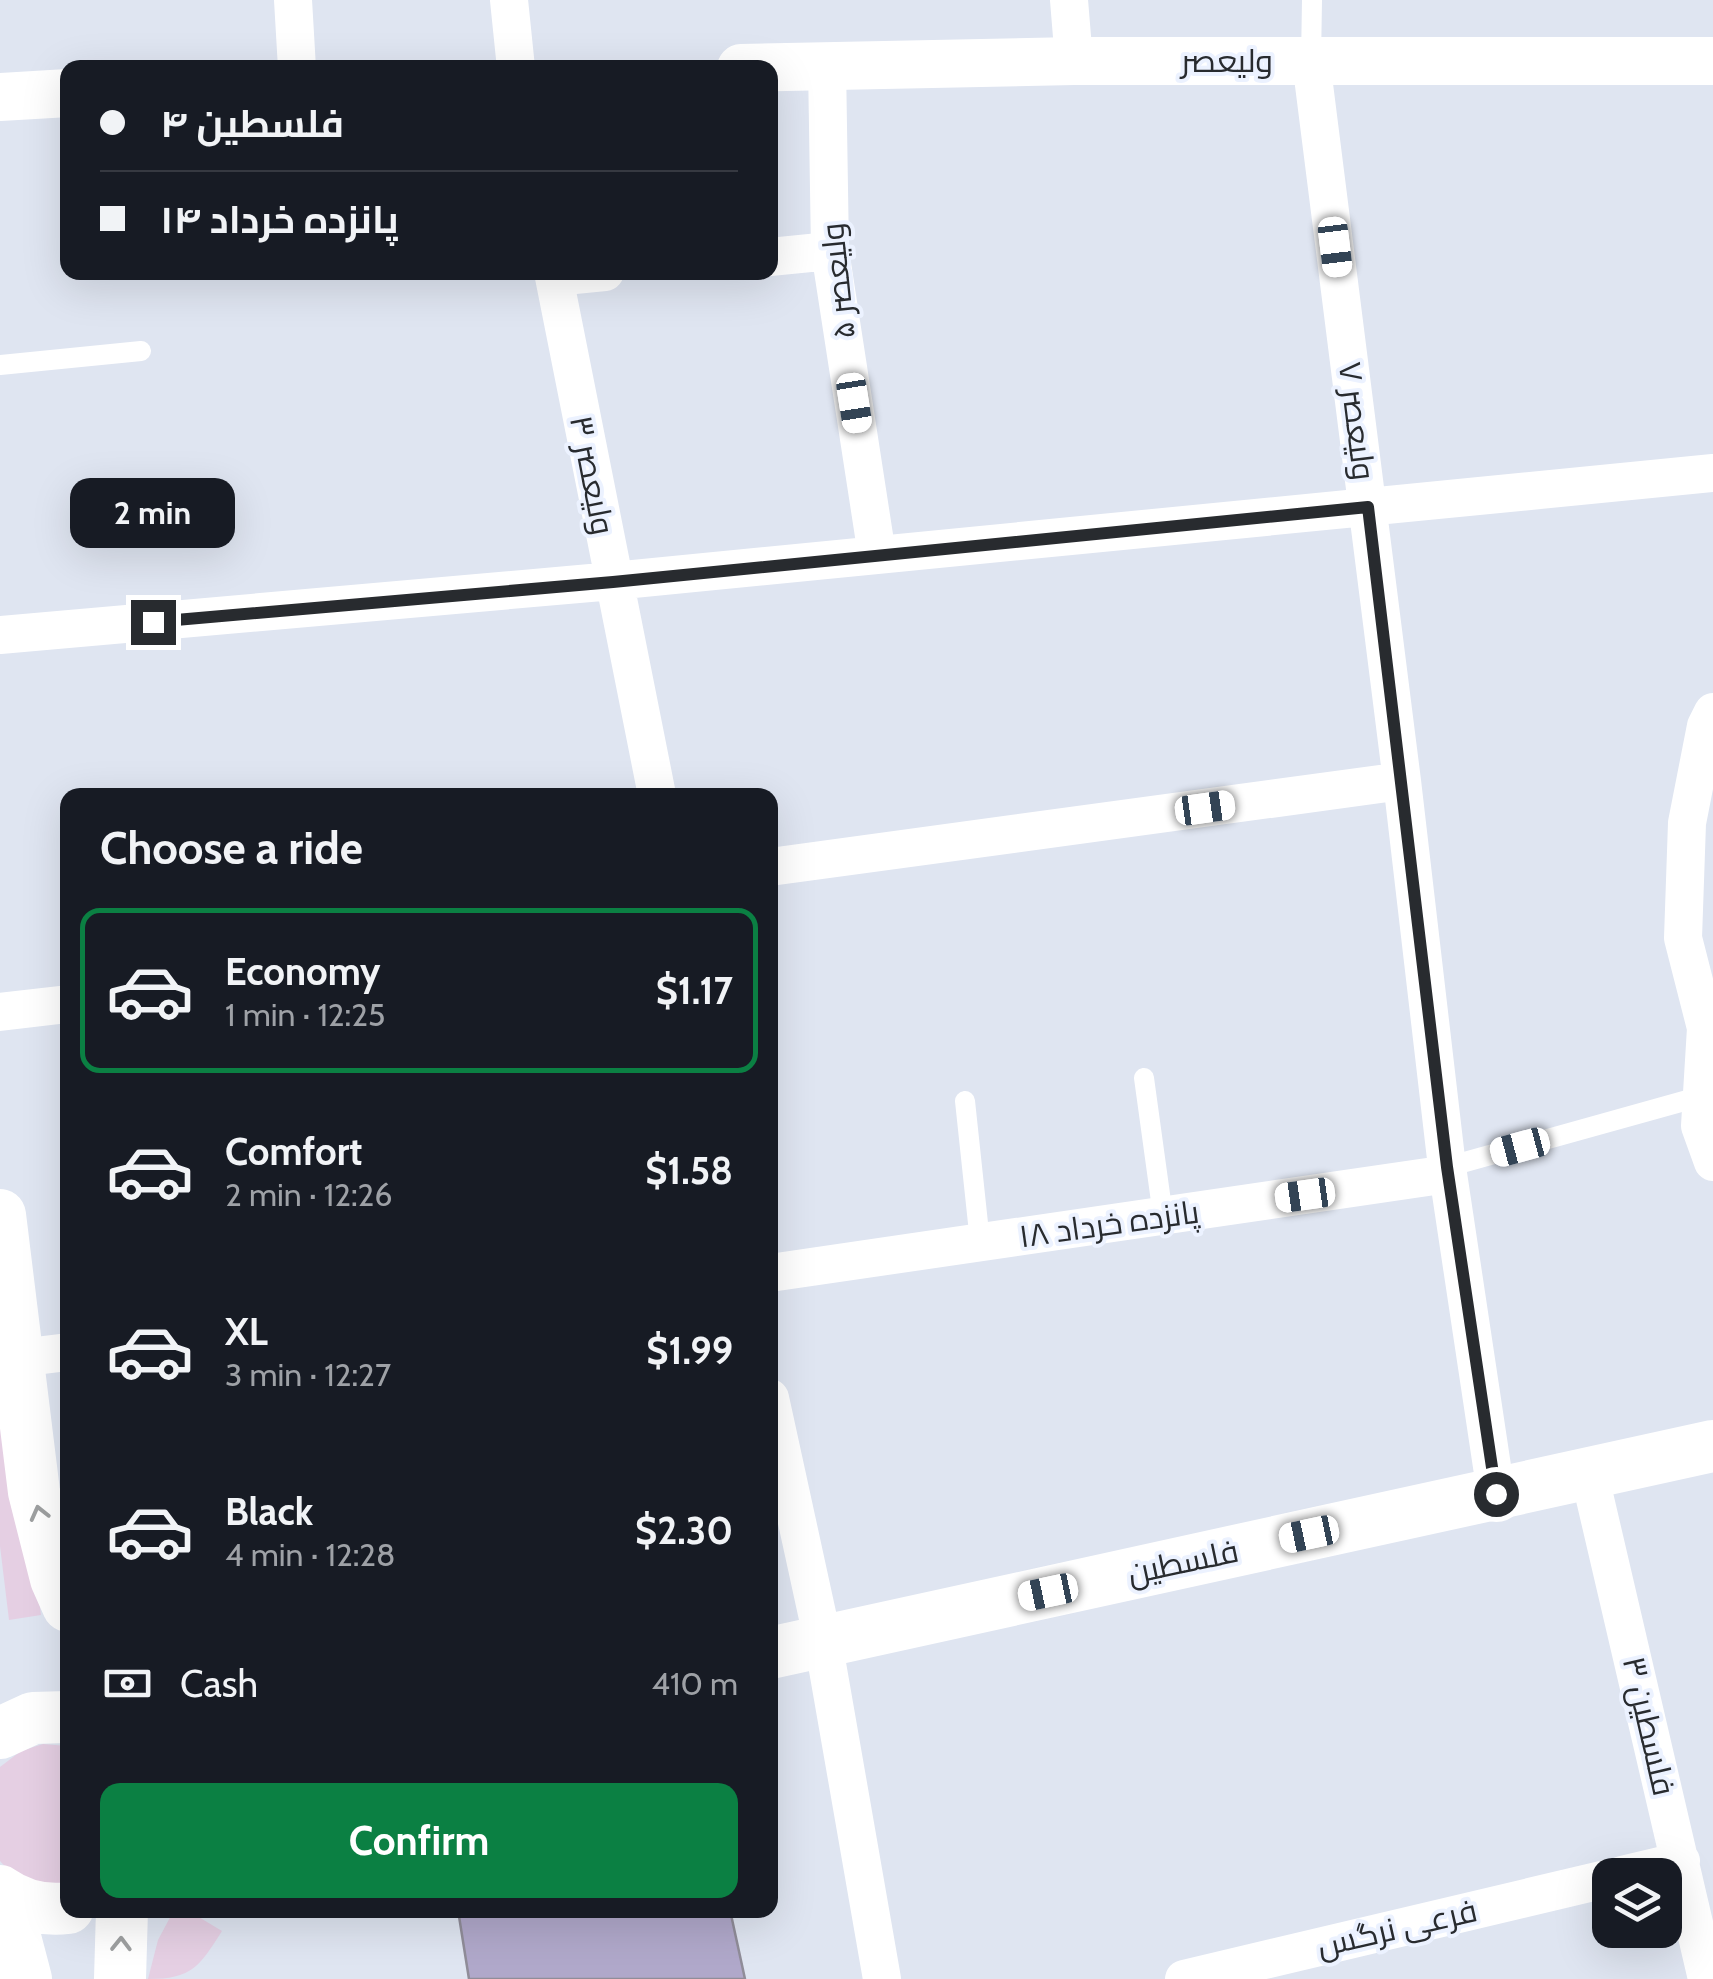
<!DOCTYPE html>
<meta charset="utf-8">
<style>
body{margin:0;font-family:Cabin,Cairo,sans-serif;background:#20242c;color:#f1f3f6;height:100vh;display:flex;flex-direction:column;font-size:38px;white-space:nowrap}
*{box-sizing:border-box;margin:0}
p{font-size:32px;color:#9ea1a6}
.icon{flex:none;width:55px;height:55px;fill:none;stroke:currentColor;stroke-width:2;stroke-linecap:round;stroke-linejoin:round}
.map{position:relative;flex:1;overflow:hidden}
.details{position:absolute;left:60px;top:788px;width:718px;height:1130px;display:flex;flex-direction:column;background:#171b24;border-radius:20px;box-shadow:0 10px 40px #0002}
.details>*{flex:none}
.hud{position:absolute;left:60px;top:60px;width:718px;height:220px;border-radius:20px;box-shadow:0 10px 40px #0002;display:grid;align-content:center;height:220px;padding:0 40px;background:#171b24}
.controls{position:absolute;left:1592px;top:1858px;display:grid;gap:20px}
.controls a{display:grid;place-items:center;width:90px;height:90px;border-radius:20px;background:#171b24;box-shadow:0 10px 40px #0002;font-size:50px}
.end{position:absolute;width:45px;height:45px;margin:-22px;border:12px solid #282b2f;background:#fff;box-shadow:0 0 0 5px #fff}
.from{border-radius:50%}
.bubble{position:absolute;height:70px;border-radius:20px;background:#171b24;box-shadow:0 10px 40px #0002;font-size:32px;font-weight:700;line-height:70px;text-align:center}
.car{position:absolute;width:30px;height:60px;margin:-30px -15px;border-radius:12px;box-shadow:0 0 8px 2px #0007;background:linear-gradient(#fff 24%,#345 0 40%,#fff 0 76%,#345 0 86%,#fff 0)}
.hud b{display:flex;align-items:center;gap:35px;height:95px;font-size:38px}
.hud b+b{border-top:2px solid #363941}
.hud i{width:25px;height:25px;background:#f1f3f6}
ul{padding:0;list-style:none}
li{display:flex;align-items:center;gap:30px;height:165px;margin:0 20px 15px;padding:0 20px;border:5px solid transparent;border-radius:20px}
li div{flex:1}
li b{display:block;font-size:38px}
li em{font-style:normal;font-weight:700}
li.current{border-color:#0b8043}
li>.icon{width:90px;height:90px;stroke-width:1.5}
h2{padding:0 40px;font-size:45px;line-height:120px}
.pay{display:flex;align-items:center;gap:25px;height:110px;padding:0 40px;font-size:38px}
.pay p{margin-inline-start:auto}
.action{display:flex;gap:20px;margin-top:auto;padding:20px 40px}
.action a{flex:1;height:115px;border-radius:20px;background:#0b8043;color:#fff;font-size:40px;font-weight:700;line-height:115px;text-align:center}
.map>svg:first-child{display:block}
.green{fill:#e5cfe3}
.building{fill:#b0a8ca;stroke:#908d99;stroke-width:2.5}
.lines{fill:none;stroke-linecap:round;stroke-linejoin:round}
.service{stroke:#fff;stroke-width:20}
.minor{stroke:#fff;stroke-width:38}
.tertiary{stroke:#fff;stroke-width:48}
.secondary{stroke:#fff;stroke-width:52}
.oneway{stroke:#9ea0a1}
.route{stroke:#282b2f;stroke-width:12}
.labels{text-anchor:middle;stroke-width:8;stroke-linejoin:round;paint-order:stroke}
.street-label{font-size:32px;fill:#282b2f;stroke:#ecf2ff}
</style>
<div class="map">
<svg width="1713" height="1979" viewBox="0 0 1713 1979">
<rect width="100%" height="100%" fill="#dfe5f1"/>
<!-- green -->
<path class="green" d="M0,1304L41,1615L9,1620L0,1546Z
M43,1744L67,1746V1883C46,1886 15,1879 0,1861V1767L21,1751Z
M174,1910H187L222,1931C199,1967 192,1979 148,1979L158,1940Z"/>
<!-- building -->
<path class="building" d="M458,1910H730L745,1979H469Z"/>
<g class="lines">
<!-- service -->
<path class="service" d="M1311,61L1312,0
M0,365L141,351
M1144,1078L1163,1216
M965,1101L980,1242
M1447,1167L1702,1096"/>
<!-- minor -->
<path class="minor" d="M293,0L297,68
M509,0L516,68
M1069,0L1074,61
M1311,61L1402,781L1447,1167L1496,1493
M827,64L830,251L877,555
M770,257L830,251
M553,272L657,795
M554,277L605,272
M0,635L613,581L1713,473
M1713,712L1706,726L1687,823L1683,938L1706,1028L1700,1126L1713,1162
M770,867L1402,781
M0,1012L68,1004
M770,1273L1448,1174
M19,1358L68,1352
M770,1398L823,1641L882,1979
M1589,1473L1707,1979
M1622,1875L1681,1861
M1184,1979L1610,1878"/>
<!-- tertiary -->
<path class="tertiary" d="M741,68L1074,61H1713
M0,97L68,93"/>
<!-- secondary -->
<path class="secondary" d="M0,1215L34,1492L56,1579L68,1606
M770,1653L1713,1446
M0,1733L33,1718L68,1717
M0,1891C20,1905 43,1911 68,1908
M4,1895L26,1979
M120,1979L122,1910"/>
</g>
<!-- one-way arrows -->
<defs><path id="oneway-chevron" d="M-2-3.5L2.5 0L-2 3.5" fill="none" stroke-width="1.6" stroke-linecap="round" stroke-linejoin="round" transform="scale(2.5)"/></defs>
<g class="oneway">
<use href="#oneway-chevron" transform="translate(39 1513) rotate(-104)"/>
<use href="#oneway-chevron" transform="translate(121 1944) rotate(-89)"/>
</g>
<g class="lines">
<!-- route -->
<path class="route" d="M153,622L613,582L1368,507L1447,1167L1496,1494"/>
</g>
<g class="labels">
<!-- street labels -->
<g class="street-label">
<text x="1227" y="72">ولیعصر</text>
<text transform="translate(838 281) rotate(-96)" y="11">ولیعصر ۵</text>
<text transform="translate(1357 421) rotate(83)" y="11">ولیعصر ۷</text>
<text transform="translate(592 475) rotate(79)" y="11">ولیعصر ۳</text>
<text transform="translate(1109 1224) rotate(-8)" y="11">پانزده خرداد ۱۸</text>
<text transform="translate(1183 1562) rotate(-12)" y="11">فلسطین</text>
<text transform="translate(1649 1726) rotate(77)" y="11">فلسطین ۳</text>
<text transform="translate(1397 1928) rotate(-13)" y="11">فرعی نرگس</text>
</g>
</g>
</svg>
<div class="controls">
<a><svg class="icon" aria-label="layers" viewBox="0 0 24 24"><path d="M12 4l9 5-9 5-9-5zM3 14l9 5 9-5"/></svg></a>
</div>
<i class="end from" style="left:1496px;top:1494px"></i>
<i class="end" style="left:153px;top:622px"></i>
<div class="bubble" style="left:70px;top:478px;width:165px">2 min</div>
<i class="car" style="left:1335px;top:247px;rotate:173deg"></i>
<i class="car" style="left:854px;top:403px;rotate:171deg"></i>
<i class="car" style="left:1205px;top:808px;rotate:82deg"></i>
<i class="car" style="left:1520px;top:1147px;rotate:255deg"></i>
<i class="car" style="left:1305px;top:1195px;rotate:262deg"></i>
<i class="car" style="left:1309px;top:1534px;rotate:258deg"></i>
<i class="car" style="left:1048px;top:1592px;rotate:258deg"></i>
<div class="hud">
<b><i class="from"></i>فلسطین ۴</b>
<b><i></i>پانزده خرداد ۱۴</b>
</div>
<section class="details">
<h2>Choose a ride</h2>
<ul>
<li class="current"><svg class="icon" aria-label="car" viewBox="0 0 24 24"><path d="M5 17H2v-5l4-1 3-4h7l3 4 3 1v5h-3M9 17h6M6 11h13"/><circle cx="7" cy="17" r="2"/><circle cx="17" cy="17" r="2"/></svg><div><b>Economy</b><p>1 min · 12:25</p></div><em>$1.17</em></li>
<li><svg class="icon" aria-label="car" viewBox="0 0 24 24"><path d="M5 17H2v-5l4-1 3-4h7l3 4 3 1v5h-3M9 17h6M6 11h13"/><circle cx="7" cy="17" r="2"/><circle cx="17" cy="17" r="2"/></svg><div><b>Comfort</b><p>2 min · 12:26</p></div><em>$1.58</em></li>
<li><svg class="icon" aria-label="car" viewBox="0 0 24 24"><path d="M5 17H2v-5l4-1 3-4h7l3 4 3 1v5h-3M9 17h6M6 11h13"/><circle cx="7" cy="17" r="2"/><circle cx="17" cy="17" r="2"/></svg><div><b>XL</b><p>3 min · 12:27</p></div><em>$1.99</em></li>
<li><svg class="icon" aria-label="car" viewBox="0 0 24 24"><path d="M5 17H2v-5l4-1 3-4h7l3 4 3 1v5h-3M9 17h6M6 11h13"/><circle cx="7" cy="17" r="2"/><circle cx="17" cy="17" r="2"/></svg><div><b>Black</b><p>4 min · 12:28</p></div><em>$2.30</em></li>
</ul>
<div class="pay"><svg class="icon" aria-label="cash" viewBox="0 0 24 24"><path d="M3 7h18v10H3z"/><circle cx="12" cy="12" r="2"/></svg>Cash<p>410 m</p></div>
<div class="action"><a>Confirm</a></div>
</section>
</div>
